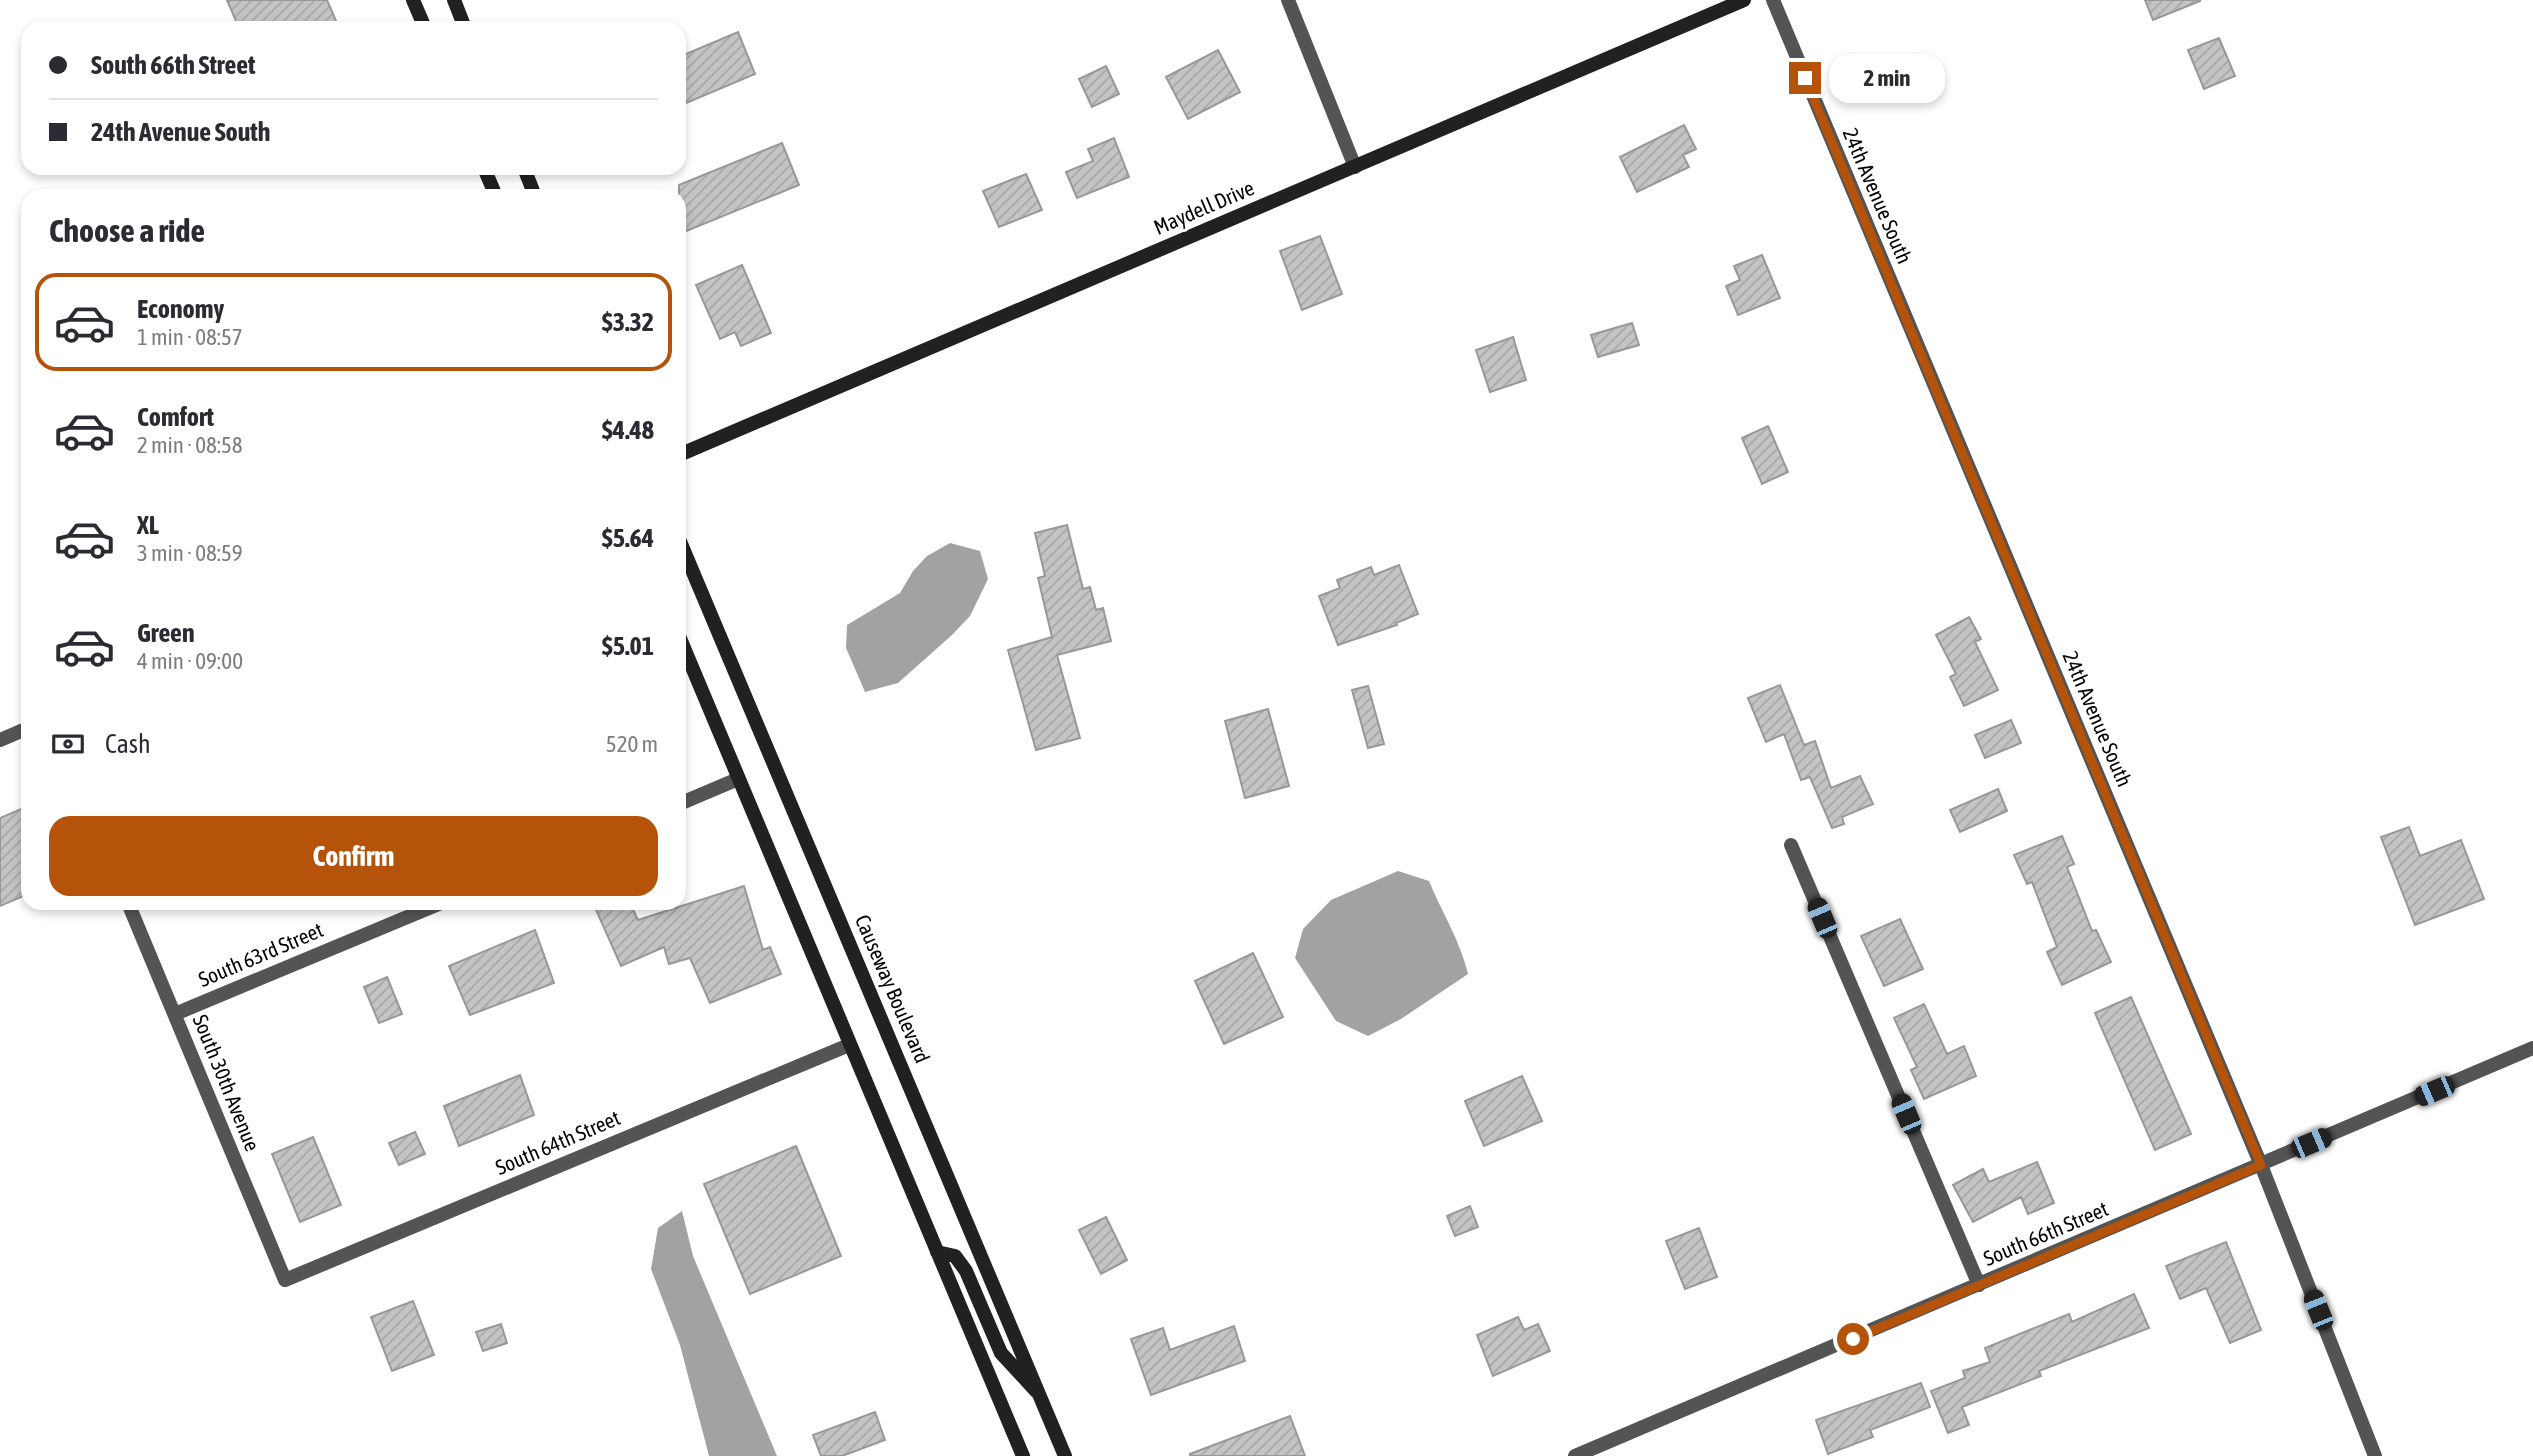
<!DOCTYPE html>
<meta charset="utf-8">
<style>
body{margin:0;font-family:"Asap Condensed",sans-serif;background:#f2f2f3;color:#2b2b33;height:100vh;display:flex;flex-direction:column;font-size:26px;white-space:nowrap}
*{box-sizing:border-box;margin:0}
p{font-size:23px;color:#7c7c81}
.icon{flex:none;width:38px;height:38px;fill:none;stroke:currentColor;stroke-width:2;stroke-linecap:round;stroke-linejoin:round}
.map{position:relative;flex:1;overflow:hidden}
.drawer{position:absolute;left:21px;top:189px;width:665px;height:721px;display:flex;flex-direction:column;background:#fff;border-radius:21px;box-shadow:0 4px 10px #0003}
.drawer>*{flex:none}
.guide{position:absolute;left:21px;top:21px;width:665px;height:154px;border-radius:21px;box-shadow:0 4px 10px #0003;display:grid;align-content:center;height:154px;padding:0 28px;background:#fff}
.end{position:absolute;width:32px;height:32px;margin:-16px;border:9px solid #b45309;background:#fff;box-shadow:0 0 0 4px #fff}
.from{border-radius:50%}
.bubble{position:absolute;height:49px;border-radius:21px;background:#fff;box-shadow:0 4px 10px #0003;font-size:23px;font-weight:700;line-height:49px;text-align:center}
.car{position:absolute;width:21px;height:42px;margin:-21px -10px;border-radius:9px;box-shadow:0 0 5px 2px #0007;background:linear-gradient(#222 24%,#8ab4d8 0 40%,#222 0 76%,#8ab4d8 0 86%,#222 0)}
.guide b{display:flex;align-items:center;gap:24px;height:66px;font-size:26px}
.guide b+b{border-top:2px solid #e1e1e2}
.guide i{width:18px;height:18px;background:#2b2b33}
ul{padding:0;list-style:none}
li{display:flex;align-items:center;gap:21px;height:98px;margin:0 14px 10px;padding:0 14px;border:4px solid transparent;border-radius:21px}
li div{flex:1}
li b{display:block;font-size:26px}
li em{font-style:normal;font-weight:700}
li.current{border-color:#b45309}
li>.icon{width:63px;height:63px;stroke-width:1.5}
h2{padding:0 28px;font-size:32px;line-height:84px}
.pay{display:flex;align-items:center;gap:18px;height:77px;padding:0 28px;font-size:26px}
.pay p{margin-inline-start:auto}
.button{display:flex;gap:14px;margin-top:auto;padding:14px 28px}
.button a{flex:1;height:80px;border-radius:21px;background:#b45309;color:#fff;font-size:28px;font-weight:700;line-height:80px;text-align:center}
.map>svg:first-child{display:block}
.water{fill:#a2a2a2}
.building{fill:url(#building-hatch);stroke:#989898;stroke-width:2}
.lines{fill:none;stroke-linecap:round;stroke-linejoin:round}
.street{stroke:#545454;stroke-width:14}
.secondary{stroke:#212121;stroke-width:14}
.route{stroke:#b45309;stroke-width:9}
.labels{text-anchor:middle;stroke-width:6;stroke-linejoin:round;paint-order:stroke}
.street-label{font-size:21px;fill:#000;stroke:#fff}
</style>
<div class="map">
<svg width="2533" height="1456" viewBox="0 0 2533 1456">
<defs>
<pattern id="building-hatch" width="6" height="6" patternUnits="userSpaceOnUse" patternTransform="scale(1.75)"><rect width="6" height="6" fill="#c4c4c4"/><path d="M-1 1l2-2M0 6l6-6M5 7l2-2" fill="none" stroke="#a7a7a7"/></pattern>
</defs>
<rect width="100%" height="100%" fill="#fff"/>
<!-- water -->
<path class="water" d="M950,543L980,551L988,579L970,616L952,635L898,683L865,692L846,648L847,625L900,593L913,571L927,556Z
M1398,871L1429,881C1442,913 1460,940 1468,974L1401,1019L1368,1036L1336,1021L1295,958L1303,929L1331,900Z
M682,1211L693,1256L777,1456H709L680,1345L651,1269L658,1228Z"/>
<!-- building -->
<path class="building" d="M227,0H327L339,28H239Z
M2145,0H2200V1L2153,20Z
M738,32L755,74L679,106V57Z
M2219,38L2235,76L2204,89L2188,50Z
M1218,50L1240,92L1188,119L1166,77Z
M1106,66L1119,94L1092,107L1079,79Z
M1684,125L1696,149L1683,155L1689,167L1637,192L1620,157Z
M1114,138L1129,177L1077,198L1066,172L1093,161L1088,149Z
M782,143L799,185L679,234V185Z
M1026,174L1042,210L999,227L983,191Z
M1320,236L1342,294L1302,310L1280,251Z
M1762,255L1780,298L1738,315L1726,286L1740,280L1734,266Z
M742,265L771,333L741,346L735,332L720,339L696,285Z
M1632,323L1639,345L1598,357L1591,335Z
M1513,337L1526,380L1490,392L1476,350Z
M1768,426L1788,472L1762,484L1742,438Z
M1067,525L1083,589L1090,587L1096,610L1103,608L1111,641L1057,655L1080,738L1036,750L1008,650L1052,637L1038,578L1045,576L1035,533Z
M1399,565L1418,614L1396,623L1397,625L1338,645L1319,596L1340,588L1337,580L1371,567L1374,575Z
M1969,617L1981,639L1975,642L1998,690L1964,706L1950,677L1956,674L1936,635Z
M1780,685L1804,745L1815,741L1831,788L1860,776L1873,804L1842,817L1844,824L1832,828L1810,777L1801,780L1784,734L1766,742L1748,698Z
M1368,686L1384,744L1368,748L1352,690Z
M1268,709L1289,786L1245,798L1225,721Z
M2011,720L2021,743L1985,758L1975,735Z
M1998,789L2007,811L1960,832L1950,810Z
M28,806V894L0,906V818Z
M2409,827L2420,856L2461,840L2484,899L2415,925L2381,837Z
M2062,836L2074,864L2067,867L2092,931L2096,930L2111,962L2062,985L2047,952L2057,947L2032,882L2027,884L2014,855Z
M744,886L763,950L770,947L781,974L710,1003L690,958L669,964L664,947L621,966L593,903H630L638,920Z
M1900,919L1923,969L1884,986L1861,936Z
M535,930L554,983L470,1015L449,966Z
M1253,953L1283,1017L1224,1044L1195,981Z
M387,977L402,1014L379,1023L364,987Z
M2131,997L2191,1134L2155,1150L2095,1013Z
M1924,1004L1947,1054L1964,1046L1976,1076L1924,1099L1911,1070L1917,1067L1894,1018Z
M520,1075L534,1115L459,1146L444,1106Z
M1522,1076L1542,1121L1484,1146L1465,1101Z
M415,1132L425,1154L399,1165L389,1143Z
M313,1137L341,1205L300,1222L272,1154Z
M796,1146L841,1256L750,1294L704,1184Z
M2037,1162L2054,1203L2028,1214L2021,1197L1973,1222L1953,1185L1983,1169L1989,1182Z
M1470,1206L1478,1227L1455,1236L1447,1216Z
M1106,1217L1127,1260L1101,1274L1079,1230Z
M1699,1228L1717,1277L1685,1289L1666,1241Z
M2226,1242L2261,1330L2230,1343L2206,1288L2180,1299L2166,1266Z
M2134,1294L2149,1328L2039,1371L2041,1376L1962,1407L1969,1425L1948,1433L1931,1391L1965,1378L1963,1371L1990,1362L1985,1348L2069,1314L2072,1322Z
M413,1301L434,1355L392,1371L371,1317Z
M1518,1317L1524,1330L1538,1324L1550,1351L1493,1376L1477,1335Z
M501,1324L507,1343L483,1351L476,1332Z
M1234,1326L1245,1361L1151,1395L1131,1339L1163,1328L1170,1350Z
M1921,1383L1930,1407L1870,1430L1873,1437L1828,1454L1816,1420Z
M875,1412L885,1440L842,1456H821L813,1435Z
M1290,1416L1305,1456H1190V1454Z"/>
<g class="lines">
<!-- street -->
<path class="street" d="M1288,0L1355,167
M1773,0L2261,1165L2375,1456
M0,740L28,728
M679,804L738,779
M1791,845L1979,1285
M128,903L285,1280L849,1045
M175,1014L441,903
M1575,1456L2533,1048"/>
<!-- secondary -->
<path class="secondary" d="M413,0L425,28
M454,0L465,28
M484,168L496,196
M524,168L535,196
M679,455L1744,0
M679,539L1065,1456
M679,636L1023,1456
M937,1252L955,1256L966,1271L1001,1353L1036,1391"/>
</g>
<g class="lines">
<!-- route -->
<path class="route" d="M1805,78L2261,1165L1853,1339"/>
</g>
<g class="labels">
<!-- street labels -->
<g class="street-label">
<text transform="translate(1877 196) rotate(67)" y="7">24th Avenue South</text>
<text transform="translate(1204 208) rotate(-23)" y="7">Maydell Drive</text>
<text transform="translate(2097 719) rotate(67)" y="7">24th Avenue South</text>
<text transform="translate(261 955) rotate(-23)" y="7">South 63rd Street</text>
<text transform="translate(892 989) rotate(67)" y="7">Causeway Boulevard</text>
<text transform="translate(226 1083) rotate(68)" y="7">South 30th Avenue</text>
<text transform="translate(558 1143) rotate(-23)" y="7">South 64th Street</text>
<text transform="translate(2046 1234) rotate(-23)" y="7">South 66th Street</text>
</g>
</g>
</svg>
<i class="end from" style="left:1853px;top:1339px"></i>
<i class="end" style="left:1805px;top:78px"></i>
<div class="bubble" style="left:1829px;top:54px;width:116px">2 min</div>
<i class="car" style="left:1822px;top:918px;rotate:337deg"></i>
<i class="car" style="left:2434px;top:1091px;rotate:247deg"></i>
<i class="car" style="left:1906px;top:1114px;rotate:337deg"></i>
<i class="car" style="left:2311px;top:1143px;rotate:67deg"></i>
<i class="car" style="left:2318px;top:1310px;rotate:338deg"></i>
<div class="guide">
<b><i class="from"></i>South 66th Street</b>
<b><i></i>24th Avenue South</b>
</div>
<section class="drawer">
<h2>Choose a ride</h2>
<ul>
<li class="current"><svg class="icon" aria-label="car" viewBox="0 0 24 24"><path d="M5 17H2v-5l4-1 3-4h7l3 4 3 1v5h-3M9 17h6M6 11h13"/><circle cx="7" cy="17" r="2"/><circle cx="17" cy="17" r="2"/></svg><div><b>Economy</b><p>1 min · 08:57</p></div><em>$3.32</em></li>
<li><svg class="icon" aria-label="car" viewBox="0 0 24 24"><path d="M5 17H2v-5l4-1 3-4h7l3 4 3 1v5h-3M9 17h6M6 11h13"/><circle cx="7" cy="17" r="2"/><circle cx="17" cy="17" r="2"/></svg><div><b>Comfort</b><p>2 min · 08:58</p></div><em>$4.48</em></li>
<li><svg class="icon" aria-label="car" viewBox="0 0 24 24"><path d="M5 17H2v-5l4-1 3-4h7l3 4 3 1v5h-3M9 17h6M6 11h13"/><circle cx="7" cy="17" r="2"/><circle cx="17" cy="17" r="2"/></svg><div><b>XL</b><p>3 min · 08:59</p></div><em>$5.64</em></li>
<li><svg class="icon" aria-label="car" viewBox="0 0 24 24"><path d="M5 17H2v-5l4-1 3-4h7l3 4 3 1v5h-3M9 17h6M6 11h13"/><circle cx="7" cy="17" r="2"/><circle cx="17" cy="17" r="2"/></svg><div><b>Green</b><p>4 min · 09:00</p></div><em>$5.01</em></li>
</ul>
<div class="pay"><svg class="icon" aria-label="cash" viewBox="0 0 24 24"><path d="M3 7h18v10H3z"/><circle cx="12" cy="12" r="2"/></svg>Cash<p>520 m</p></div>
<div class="button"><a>Confirm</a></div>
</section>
</div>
